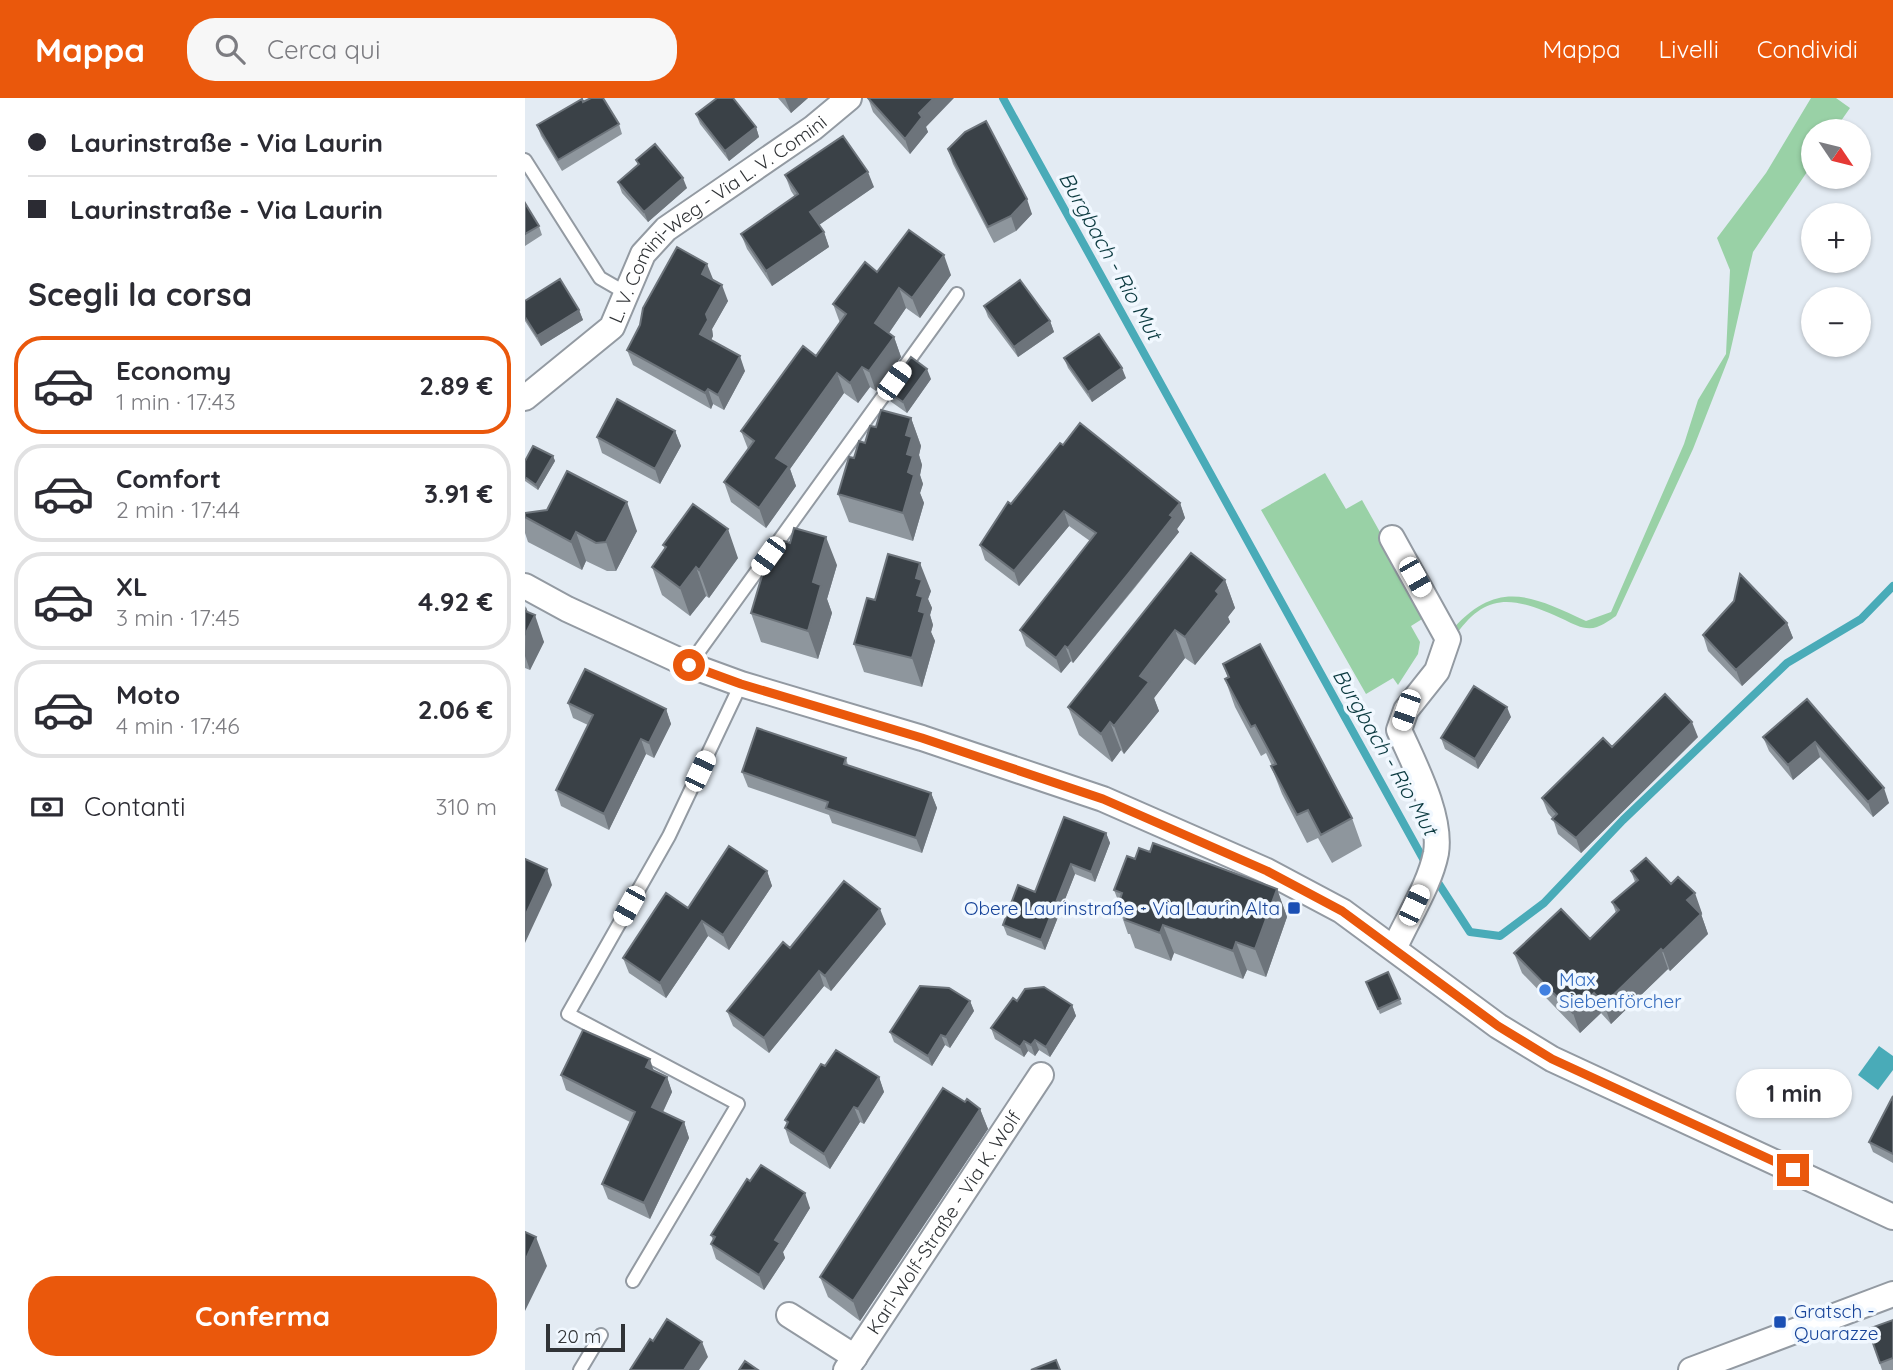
<!DOCTYPE html>
<html lang="it">
<meta charset="utf-8">
<style>
body{margin:0;font-family:Quicksand,sans-serif;background:#f7f7f7;color:#2b2b33;height:100vh;display:flex;flex-direction:column;font-size:26px;white-space:nowrap}
*{box-sizing:border-box;margin:0}
p{font-size:23px;color:#7c7c81}
.icon{flex:none;width:38px;height:38px;fill:none;stroke:currentColor;stroke-width:2;stroke-linecap:round;stroke-linejoin:round}
.map{position:relative;flex:1;overflow:hidden}
.side{display:flex;flex-direction:column;background:#fff;width:525px}
.side>*{flex:none}
.hud{display:grid;align-content:center;height:154px;padding:0 28px;background:#fff}
.needle{width:46px;rotate:125deg}
.tools{position:absolute;left:1276px;top:21px;display:grid;gap:14px}
.tools a{display:grid;place-items:center;width:70px;height:70px;border-radius:50%;background:#fff;box-shadow:0 2px 5px #0004;font-size:35px}
.scale{position:absolute;left:21px;bottom:18px;width:79px;box-sizing:border-box;padding-left:7px;border:4px solid #303336;border-top:0;font-size:19px;line-height:24px;white-space:nowrap;color:#303336;-webkit-text-stroke:5px #f1f8ff;paint-order:stroke}
.end{position:absolute;width:32px;height:32px;margin:-16px;border:9px solid #ea580c;background:#fff;box-shadow:0 0 0 4px #fff}
.from{border-radius:50%}
.bubble{position:absolute;height:49px;border-radius:24px;background:#fff;box-shadow:0 2px 5px #0004;font-size:23px;font-weight:800;line-height:49px;text-align:center}
.car{position:absolute;width:21px;height:42px;margin:-21px -10px;border-radius:9px;box-shadow:0 0 5px 2px #0007;background:linear-gradient(#fff 24%,#345 0 40%,#fff 0 76%,#345 0 86%,#fff 0)}
.hud b{display:flex;align-items:center;gap:24px;height:66px;font-size:26px}
.hud b+b{border-top:2px solid #e1e1e2}
.hud i{width:18px;height:18px;background:#2b2b33}
ul{padding:0;list-style:none}
li{display:flex;align-items:center;gap:21px;height:98px;margin:0 14px 10px;padding:0 14px;border:4px solid #e1e1e2;border-radius:28px}
li div{flex:1}
li b{display:block;font-size:26px}
li em{font-style:normal;font-weight:800}
li.current{border-color:#ea580c}
li>.icon{width:63px;height:63px;stroke-width:1.5}
h2{padding:0 28px;font-size:32px;line-height:84px}
.pay{display:flex;align-items:center;gap:18px;height:77px;padding:0 28px;font-size:26px}
.pay p{margin-inline-start:auto}
.button{display:flex;gap:14px;margin-top:auto;padding:14px 28px}
.button a{flex:1;height:80px;border-radius:28px;background:#ea580c;color:#fff;font-size:28px;font-weight:800;line-height:80px;text-align:center}
header{display:flex;align-items:center;gap:42px;box-sizing:border-box;height:98px;padding:0 35px;background:#ea580c;color:#fff}
header strong{font-size:33px}
nav{display:flex;gap:38px;margin-inline-start:auto;font-size:24px}
.search{width:490px;height:63px;background:#f7f7f7;display:flex;align-items:center;gap:18px;box-sizing:border-box;padding:0 24px;border-radius:28px;color:#7c7c81;font-size:26px}
main{display:flex;flex:1;min-height:0}
.map>svg:first-child{display:block}
.green{fill:#99d1a6}
.water{fill:#49abb8}
.lines{fill:none;stroke-linecap:round;stroke-linejoin:round}
.stream{stroke:#49abb8;stroke-width:8}
.service-casing{stroke:#939aa2;stroke-width:16}
.minor-casing{stroke:#939aa2;stroke-width:28}
.service{stroke:#fff;stroke-width:12}
.minor{stroke:#fff;stroke-width:24}
.wall{fill:#8e969d}
.shaded-wall{fill:#6d747b}
.building{fill:#3a4147;stroke:#6d747b;stroke-width:2}
.route{stroke:#ea580c;stroke-width:9}
.transit-dot{fill:#1a4fb4;stroke:#f1f8ff;stroke-width:2.5}
.shop-dot{fill:#3f7fe0;stroke:#f1f8ff;stroke-width:2.5}
.labels{text-anchor:middle;stroke-width:7;stroke-linejoin:round;paint-order:stroke}
.street-label{font-size:19px;fill:#303336;stroke:#f1f8ff}
.transit-label{font-size:19px;fill:#164399;stroke:#f1f8ff;text-anchor:end}
.shop-label{font-size:19px;fill:#366cbe;stroke:#f1f8ff;text-anchor:start}
.water-label{font-size:21px;font-style:italic;fill:#0a393f;stroke:#f1f8ff}
</style>
<header>
<strong>Mappa</strong>
<div class="search"><svg class="icon" aria-label="search" viewBox="0 0 24 24"><circle cx="10" cy="10" r="6"/><path d="M15 15l6 6"/></svg>Cerca qui</div>
<nav><a>Mappa</a><a>Livelli</a><a>Condividi</a></nav>
</header>
<main>
<section class="side">
<div class="hud">
<b><i class="from"></i>Laurinstraße - Via Laurin</b>
<b><i></i>Laurinstraße - Via Laurin</b>
</div>
<h2>Scegli la corsa</h2>
<ul>
<li class="current"><svg class="icon" aria-label="car" viewBox="0 0 24 24"><path d="M5 17H2v-5l4-1 3-4h7l3 4 3 1v5h-3M9 17h6M6 11h13"/><circle cx="7" cy="17" r="2"/><circle cx="17" cy="17" r="2"/></svg><div><b>Economy</b><p>1 min · 17:43</p></div><em>2.89 €</em></li>
<li><svg class="icon" aria-label="car" viewBox="0 0 24 24"><path d="M5 17H2v-5l4-1 3-4h7l3 4 3 1v5h-3M9 17h6M6 11h13"/><circle cx="7" cy="17" r="2"/><circle cx="17" cy="17" r="2"/></svg><div><b>Comfort</b><p>2 min · 17:44</p></div><em>3.91 €</em></li>
<li><svg class="icon" aria-label="car" viewBox="0 0 24 24"><path d="M5 17H2v-5l4-1 3-4h7l3 4 3 1v5h-3M9 17h6M6 11h13"/><circle cx="7" cy="17" r="2"/><circle cx="17" cy="17" r="2"/></svg><div><b>XL</b><p>3 min · 17:45</p></div><em>4.92 €</em></li>
<li><svg class="icon" aria-label="car" viewBox="0 0 24 24"><path d="M5 17H2v-5l4-1 3-4h7l3 4 3 1v5h-3M9 17h6M6 11h13"/><circle cx="7" cy="17" r="2"/><circle cx="17" cy="17" r="2"/></svg><div><b>Moto</b><p>4 min · 17:46</p></div><em>2.06 €</em></li>
</ul>
<div class="pay"><svg class="icon" aria-label="cash" viewBox="0 0 24 24"><path d="M3 7h18v10H3z"/><circle cx="12" cy="12" r="2"/></svg>Contanti<p>310 m</p></div>
<div class="button"><a>Conferma</a></div>
</section>
<div class="map">
<svg width="1368" height="1272" viewBox="0 0 1368 1272">
<rect width="100%" height="100%" fill="#e3ebf3"/>
<!-- green -->
<path class="green" d="M1286,0H1311L1325,10L1309,33H1288V65L1228,154L1204,259L1168,351L1091,518C1085,522 1078,527 1072,529C1061,533 1050,527 1040,522C995,502 964,489 931,537L925,534C972,480 1005,497 1061,523L1086,514L1159,346L1173,302L1201,256L1205,172L1192,140L1241,75Z
M800,375L821,411L837,402L902,518L886,528L895,544L893,556L873,587L868,580L841,596L736,412Z"/>
<!-- water -->
<path class="water" d="M1354,948L1368,958V972L1353,992L1333,977Z"/>
<g class="lines">
<!-- stream -->
<path class="stream" d="M478,0L901,766
M910,780L945,834L975,838L1019,805L1098,722L1262,565L1336,521L1368,488"/>
<!-- service casing -->
<g class="service-casing">
<path id="service" d="M0,62L75,180L101,195
M164,567L432,196
M108,1183L213,1006L43,916L144,738L216,586
M55,1272L76,1237"/>
</g>
<!-- minor casing -->
<g class="minor-casing">
<g id="minor">
<path id="s1" d="M0,300L87,229L118,156L141,131L288,30L324,0"/>
<path d="M867,440L923,541L912,573L881,612L874,632C889,666 917,718 911,755C905,786 883,820 870,849"/>
<path d="M0,488L42,511L164,567L216,586L397,640L578,701L742,773L817,813L973,928L1027,961L1368,1119"/>
<path d="M264,1217L330,1259"/>
<path id="s2" d="M321,1272L516,977"/>
<path d="M1166,1272L1368,1196"/>
</g>
</g>
<!-- service -->
<use href="#service" class="service"/>
<!-- minor -->
<use href="#minor" class="minor"/>
</g>
<!-- wall -->
<path class="wall" d="M253,0H283L266,15Z
M343,0L401,29L403,34L385,56L348,14Z
M58,4L94,26L97,36L37,73L16,38L12,27Z
M171,16L231,29L234,39L204,63L175,26Z
M423,51L507,116L491,133L469,145L428,66Z
M111,62L162,90L123,124L97,95L93,84L113,67Z
M260,77L349,89L294,127L299,134L304,149L247,188L222,151L216,136L270,99L266,93Z
M0,105L14,128L17,137L0,148Z
M352,174L426,177L395,220L381,210L364,235L369,239L376,259L351,293L345,289L333,305L319,295L265,371L271,388L241,430L206,404L199,384L223,351L216,333L291,258L315,225L308,206Z
M188,181L187,182L203,203L187,231L188,238L186,242L220,273L199,312L188,306L186,311L108,267L102,252Z
M0,203L54,212L58,222L16,248L0,223Z
M459,208L525,223L529,234L493,259L463,219Z
M539,260L601,280L567,304L543,270Z
M406,281L382,315L365,303L362,293Z
M386,320L396,348L394,357L397,367L395,377L398,386L395,395L399,405L388,443L324,424L313,396L340,345L351,329Z
M150,333L156,348L135,386L77,355L72,339Z
M538,347L655,405L660,420L652,431L654,434L608,492L548,565L546,563L536,575L501,548L495,532L565,443L544,428L494,488L460,462L455,447L486,406Z
M28,358L30,363L13,392L0,383V363Z
M0,415L112,433L91,473H82L61,463L57,472L3,444L0,435Z
M138,447L213,460L184,500L181,498L165,518L137,497L127,469L140,451Z
M312,467L302,501L307,515L293,561L236,544L226,515L245,472Z
M700,482L710,510L703,519L705,524L670,567L660,560L629,600L634,613L599,656L596,652L587,664L554,637L543,609Z
M406,493L403,501L407,510L405,517L408,527L406,534L410,543L397,589L339,574L329,546L350,502Z
M0,508L19,544L5,572L0,570Z
M1262,525L1268,540L1217,588L1183,553L1178,537Z
M698,566L827,720L837,748L807,765L793,740L782,745L757,696L746,668H747L741,655L736,658L710,609L700,581L703,580Z
M1282,601L1364,705L1348,719L1295,659L1268,682L1244,653L1238,639Z
M43,605L141,611L146,626L129,660L121,656L84,732L36,708L31,692L63,627L48,620Z
M986,619L953,671L920,651L916,640Z
M1173,639L1056,755L1033,736L1028,721L1023,715L1017,700L1087,649Z
M321,660L323,667L406,695L412,710L397,755L307,725L304,717L223,689L217,674Z
M581,735L585,745L570,784L550,776L520,852L482,837L478,827L510,794Z
M625,754L752,791L762,819L741,879L722,872L718,881L649,855L646,863L610,850L605,836H603L593,807L594,805L589,792L610,761Z
M242,773L247,788L204,852L183,838L141,900L104,875L98,860L163,810Z
M1106,773L1146,786L1177,815L1176,816L1183,836L1145,873L1143,871L1086,926L1076,915L1055,935L997,875L989,855L1065,841L1091,815L1087,804L1110,784Z
M361,826L306,893L299,888L244,955L208,928L202,913L265,850Z
M863,874L877,906L855,916L841,884Z
M445,903L449,913L425,950L420,947L407,968L369,944L365,934Z
M492,903L547,907L551,918L525,959L514,952L510,958L503,953L499,959L470,941L466,930Z
M300,968L354,979L359,994L339,1026L335,1024L305,1071L265,1045L260,1030L262,1026L260,1022Z
M129,973L142,979L147,994L138,1014L159,1024L164,1040L125,1121L83,1101L77,1086L105,1024L41,992L36,977Z
M1368,998V1065L1348,1054L1344,1044Z
M440,1004L455,1011L463,1031L335,1223L303,1199L295,1179Z
M225,1083L285,1110L258,1154L260,1160L239,1192L191,1161L186,1146L188,1142L186,1137Z
M1368,1222V1272H1357L1343,1231Z"/>
<!-- shaded-wall -->
<path class="shaded-wall" d="M260,0H283L266,15Z
M409,0H429L401,29L403,34L385,56L380,41L394,15Z
M231,29L234,39L204,63L200,53Z
M343,74L349,89L291,129L285,114Z
M158,80L162,90L123,124L119,114Z
M502,101L507,116L491,133L486,118Z
M299,134L304,149L247,188L241,173Z
M419,157L426,177L395,220L387,200Z
M182,166L188,181L182,191L177,176Z
M197,187L203,203L187,231L188,238L181,252L175,236L181,216Z
M374,190L381,210L357,245L350,225Z
M54,212L58,222L16,248L12,238Z
M525,223L529,234L493,259L489,249Z
M369,239L376,259L351,293L344,273Z
M215,258L220,273L199,312L193,297Z
M337,269L345,289L333,305L325,285Z
M597,270L601,280L567,304L563,294Z
M402,271L406,281L382,315L378,304Z
M312,275L319,295L265,371L271,388L241,430L234,410L251,360Z
M183,291L188,306L186,311L180,295Z
M386,320L396,348L394,357L397,367L395,377L398,386L395,395L399,405L388,443L378,415L383,374L381,337Z
M150,333L156,348L135,386L130,371Z
M28,358L30,363L13,392L11,387Z
M102,404L112,433L91,473L81,444Z
M655,405L660,420L652,431L654,434L548,565L543,550Z
M539,413L544,428L494,488L489,473Z
M203,431L213,460L184,500L174,472Z
M51,434L61,463L57,472L46,444Z
M301,439L312,467L302,501L307,515L293,561L283,533L288,484Z
M395,465L406,493L403,501L407,510L405,517L408,527L406,534L410,543L397,589L387,560L394,513L391,480Z
M171,469L181,498L165,518L155,490Z
M700,482L710,510L703,519L705,524L670,567L660,539L691,493Z
M1,509L6,524L10,517L19,544L5,572L0,558Z
M1262,525L1268,540L1217,588L1211,572Z
M650,532L660,560L629,600L634,613L599,656L589,628L615,578Z
M540,548L546,563L536,575L531,560Z
M982,609L986,619L953,671L950,661Z
M141,611L146,626L129,660L124,645Z
M585,624L596,652L587,664L576,636Z
M1167,624L1173,639L1056,755L1051,740Z
M116,641L121,656L84,732L79,716Z
M1290,644L1295,659L1268,682L1263,667Z
M1359,690L1364,705L1348,719L1343,704Z
M406,695L412,710L397,755L391,740Z
M581,735L585,745L570,784L566,774Z
M546,766L550,776L520,852L516,842Z
M22,771L27,787L0,845V818Z
M242,773L247,788L204,852L198,837Z
M752,791L762,819L741,879L730,851Z
M1170,795L1177,815L1169,822L1162,802Z
M355,811L361,826L306,893L300,878Z
M1176,816L1183,836L1145,873L1138,853Z
M177,823L183,838L141,900L135,885Z
M638,827L649,855L646,863L635,835Z
M711,844L722,872L718,881L708,853Z
M1136,851L1143,871L1086,926L1079,906Z
M294,873L299,888L244,955L239,940Z
M1069,895L1076,915L1055,935L1048,915Z
M445,903L449,913L425,950L421,939Z
M547,907L551,918L525,959L521,949Z
M416,937L420,947L407,968L403,958Z
M510,942L514,952L510,958L506,947Z
M499,943L503,953L499,959L495,949Z
M125,961L130,977L121,969Z
M142,979L147,994L133,1024L127,1009Z
M354,979L359,994L339,1026L333,1011Z
M329,1009L335,1024L305,1071L299,1056Z
M455,1011L463,1031L335,1223L328,1203Z
M159,1024L164,1040L125,1121L119,1105Z
M280,1095L285,1110L258,1154L260,1160L239,1192L234,1177L250,1142Z
M11,1139L22,1168L0,1213V1163Z
M177,1244L183,1259L174,1272H159Z"/>
<!-- building -->
<path class="building" d="M66,0H78L94,26L33,62L12,27L57,1L58,4Z
M192,0H208L231,29L200,53L171,16Z
M343,0H409L394,15L397,19L380,41Z
M461,23L502,101L486,118L463,129L423,51L440,34Z
M318,38L343,74L285,114L299,134L241,173L216,136L273,96L260,77Z
M130,46L158,80L119,114L93,84L114,66L111,62Z
M0,105L14,128L0,136Z
M384,132L419,157L387,200L374,190L350,225L369,239L344,273L337,269L325,285L312,275L251,360L264,368L234,410L199,384L229,343L216,333L278,248L291,258L321,216L308,206L340,164L352,174Z
M152,149L182,166L177,176L197,187L181,216L183,222L175,236L215,258L193,297L183,291L180,295L102,252L115,227L118,210Z
M35,181L54,212L12,238L0,219V203Z
M495,182L525,223L489,249L459,208Z
M574,236L597,270L563,294L539,260Z
M386,259L402,271L378,304L362,293Z
M92,301L150,333L130,371L72,339Z
M356,312L386,320L381,337L387,339L382,356L388,358L383,374L389,377L378,415L313,396L324,359L329,360L334,343L340,345L345,328L351,329Z
M555,325L655,405L645,417L648,419L603,476L543,550L540,548L531,560L495,532L571,435L539,413L489,473L455,447L483,404L486,406L535,345L538,347Z
M8,348L28,358L11,387L0,379V363Z
M42,373L102,404L81,444L71,445L51,434L46,444L0,419V415L22,412Z
M168,406L203,431L174,472L171,469L155,490L127,469L141,449L138,447Z
M269,430L301,439L288,484L296,487L283,533L226,515L239,471L245,472L249,457L255,459L259,443L265,445Z
M666,455L700,482L691,493L694,496L660,539L650,532L615,578L624,584L589,628L585,624L576,636L543,609Z
M363,456L395,465L391,480L397,482L392,497L398,499L394,513L400,515L387,560L329,546L342,500L350,502Z
M1215,476L1262,525L1211,572L1178,537L1209,503Z
M0,513L10,517L0,537Z
M735,546L827,720L796,737L783,712L772,717L746,668L751,666L730,627L726,629L700,581L704,579L698,566Z
M60,571L141,611L124,645L116,641L79,716L31,692L68,617L43,605Z
M949,588L982,609L950,661L916,640Z
M1140,596L1167,624L1051,740L1027,721L1032,716L1017,700L1078,640L1087,649Z
M1282,601L1359,690L1343,704L1290,644L1263,667L1238,639Z
M232,630L321,660L319,666L406,695L391,740L301,710L303,704L217,674Z
M539,719L581,735L566,774L546,766L516,842L478,827L493,787L510,794Z
M628,745L752,791L730,851L711,844L708,853L638,827L635,835L600,822L604,811L593,807L597,795L589,792L602,758L610,761L614,750L625,754Z
M204,748L242,773L198,837L177,823L135,885L98,860L141,795L163,810Z
M1121,760L1146,786L1153,779L1170,795L1162,802L1176,816L1138,853L1136,851L1079,906L1069,895L1048,915L989,855L1036,811L1065,841L1094,812L1087,804L1113,782L1106,773Z
M0,761L22,771L0,818Z
M319,783L355,811L300,878L294,873L239,940L202,913L258,844L265,850Z
M863,874L875,901L853,911L841,884Z
M395,888L424,890L445,903L421,939L416,937L403,958L365,934Z
M519,889L547,907L521,949L510,942L506,947L499,943L495,949L466,930L488,900L492,903L500,891Z
M58,932L125,961L121,969L142,979L127,1009L159,1024L119,1105L77,1086L110,1014L36,977Z
M311,952L354,979L333,1011L329,1009L299,1056L260,1030L263,1024L260,1022L296,966L300,968Z
M418,990L440,1004L442,1001L455,1011L328,1203L295,1179Z
M1368,998V1056L1344,1044Z
M236,1067L280,1095L250,1142L255,1145L234,1177L186,1146L190,1139L186,1137L222,1081L225,1083Z
M0,1134L11,1139L0,1163Z
M142,1221L177,1244L159,1272H105L125,1241L128,1243Z
M1368,1222V1260L1355,1265L1343,1231Z
M531,1262L535,1272H506Z
M220,1263L233,1272H214Z"/>
<g class="lines">
<!-- route -->
<path class="route" d="M164,567L216,586L397,640L578,701L742,773L817,813L973,928L1027,961L1268,1072"/>
</g>
<!-- markers -->
<g class="transit-dot">
<rect x="762" y="803" width="14" height="14" rx="3.5"/>
<rect x="1248" y="1217" width="14" height="14" rx="3.5"/>
</g>
<circle class="shop-dot" cx="1020" cy="892" r="7"/>
<g class="labels">
<!-- street labels -->
<g class="street-label">
<text dy="7" stroke="none"><textPath href="#s1" startOffset="268">L. V. Comini-Weg - Via L. V. Comini</textPath></text>
<text dy="7" stroke="none"><textPath href="#s2" startOffset="177">Karl-Wolf-Straße - Via K. Wolf</textPath></text>
</g>
<!-- transit labels -->
<g class="transit-label">
<text x="755" y="817">Obere Laurinstraße - Via Laurin Alta</text>
<text x="1269" y="1220" text-anchor="start">Gratsch -<tspan x="1269" dy="22">Quarazze</tspan></text>
</g>
<!-- shop labels -->
<g class="shop-label">
<text x="1034" y="888">Max<tspan x="1034" dy="22">Siebenförcher</tspan></text>
</g>
<!-- water labels -->
<g class="water-label">
<text transform="translate(585 158) rotate(61)" y="7">Burgbach - Rio Mut</text>
<text transform="translate(860 654) rotate(60)" y="7">Burgbach - Rio Mut</text>
</g>
</g>
</svg>
<div class="tools">
<a><svg class="needle" viewBox="-14 -14 28 28"><path d="M0-13l5 13h-10z" fill="#e53935"/><path d="M0 13l5-13h-10z" fill="#7c7c81"/></svg></a>
<a>+</a>
<a>−</a>
</div>
<div class="scale">20 m</div>
<i class="end from" style="left:164px;top:567px"></i>
<i class="end" style="left:1268px;top:1072px"></i>
<div class="bubble" style="left:1211px;top:971px;width:116px">1 min</div>
<i class="car" style="left:369px;top:283px;rotate:36deg"></i>
<i class="car" style="left:243px;top:458px;rotate:216deg"></i>
<i class="car" style="left:890px;top:479px;rotate:150deg"></i>
<i class="car" style="left:881px;top:612px;rotate:199deg"></i>
<i class="car" style="left:175px;top:673px;rotate:25deg"></i>
<i class="car" style="left:889px;top:807px;rotate:25deg"></i>
<i class="car" style="left:104px;top:808px;rotate:209deg"></i>
</div>
</main>
